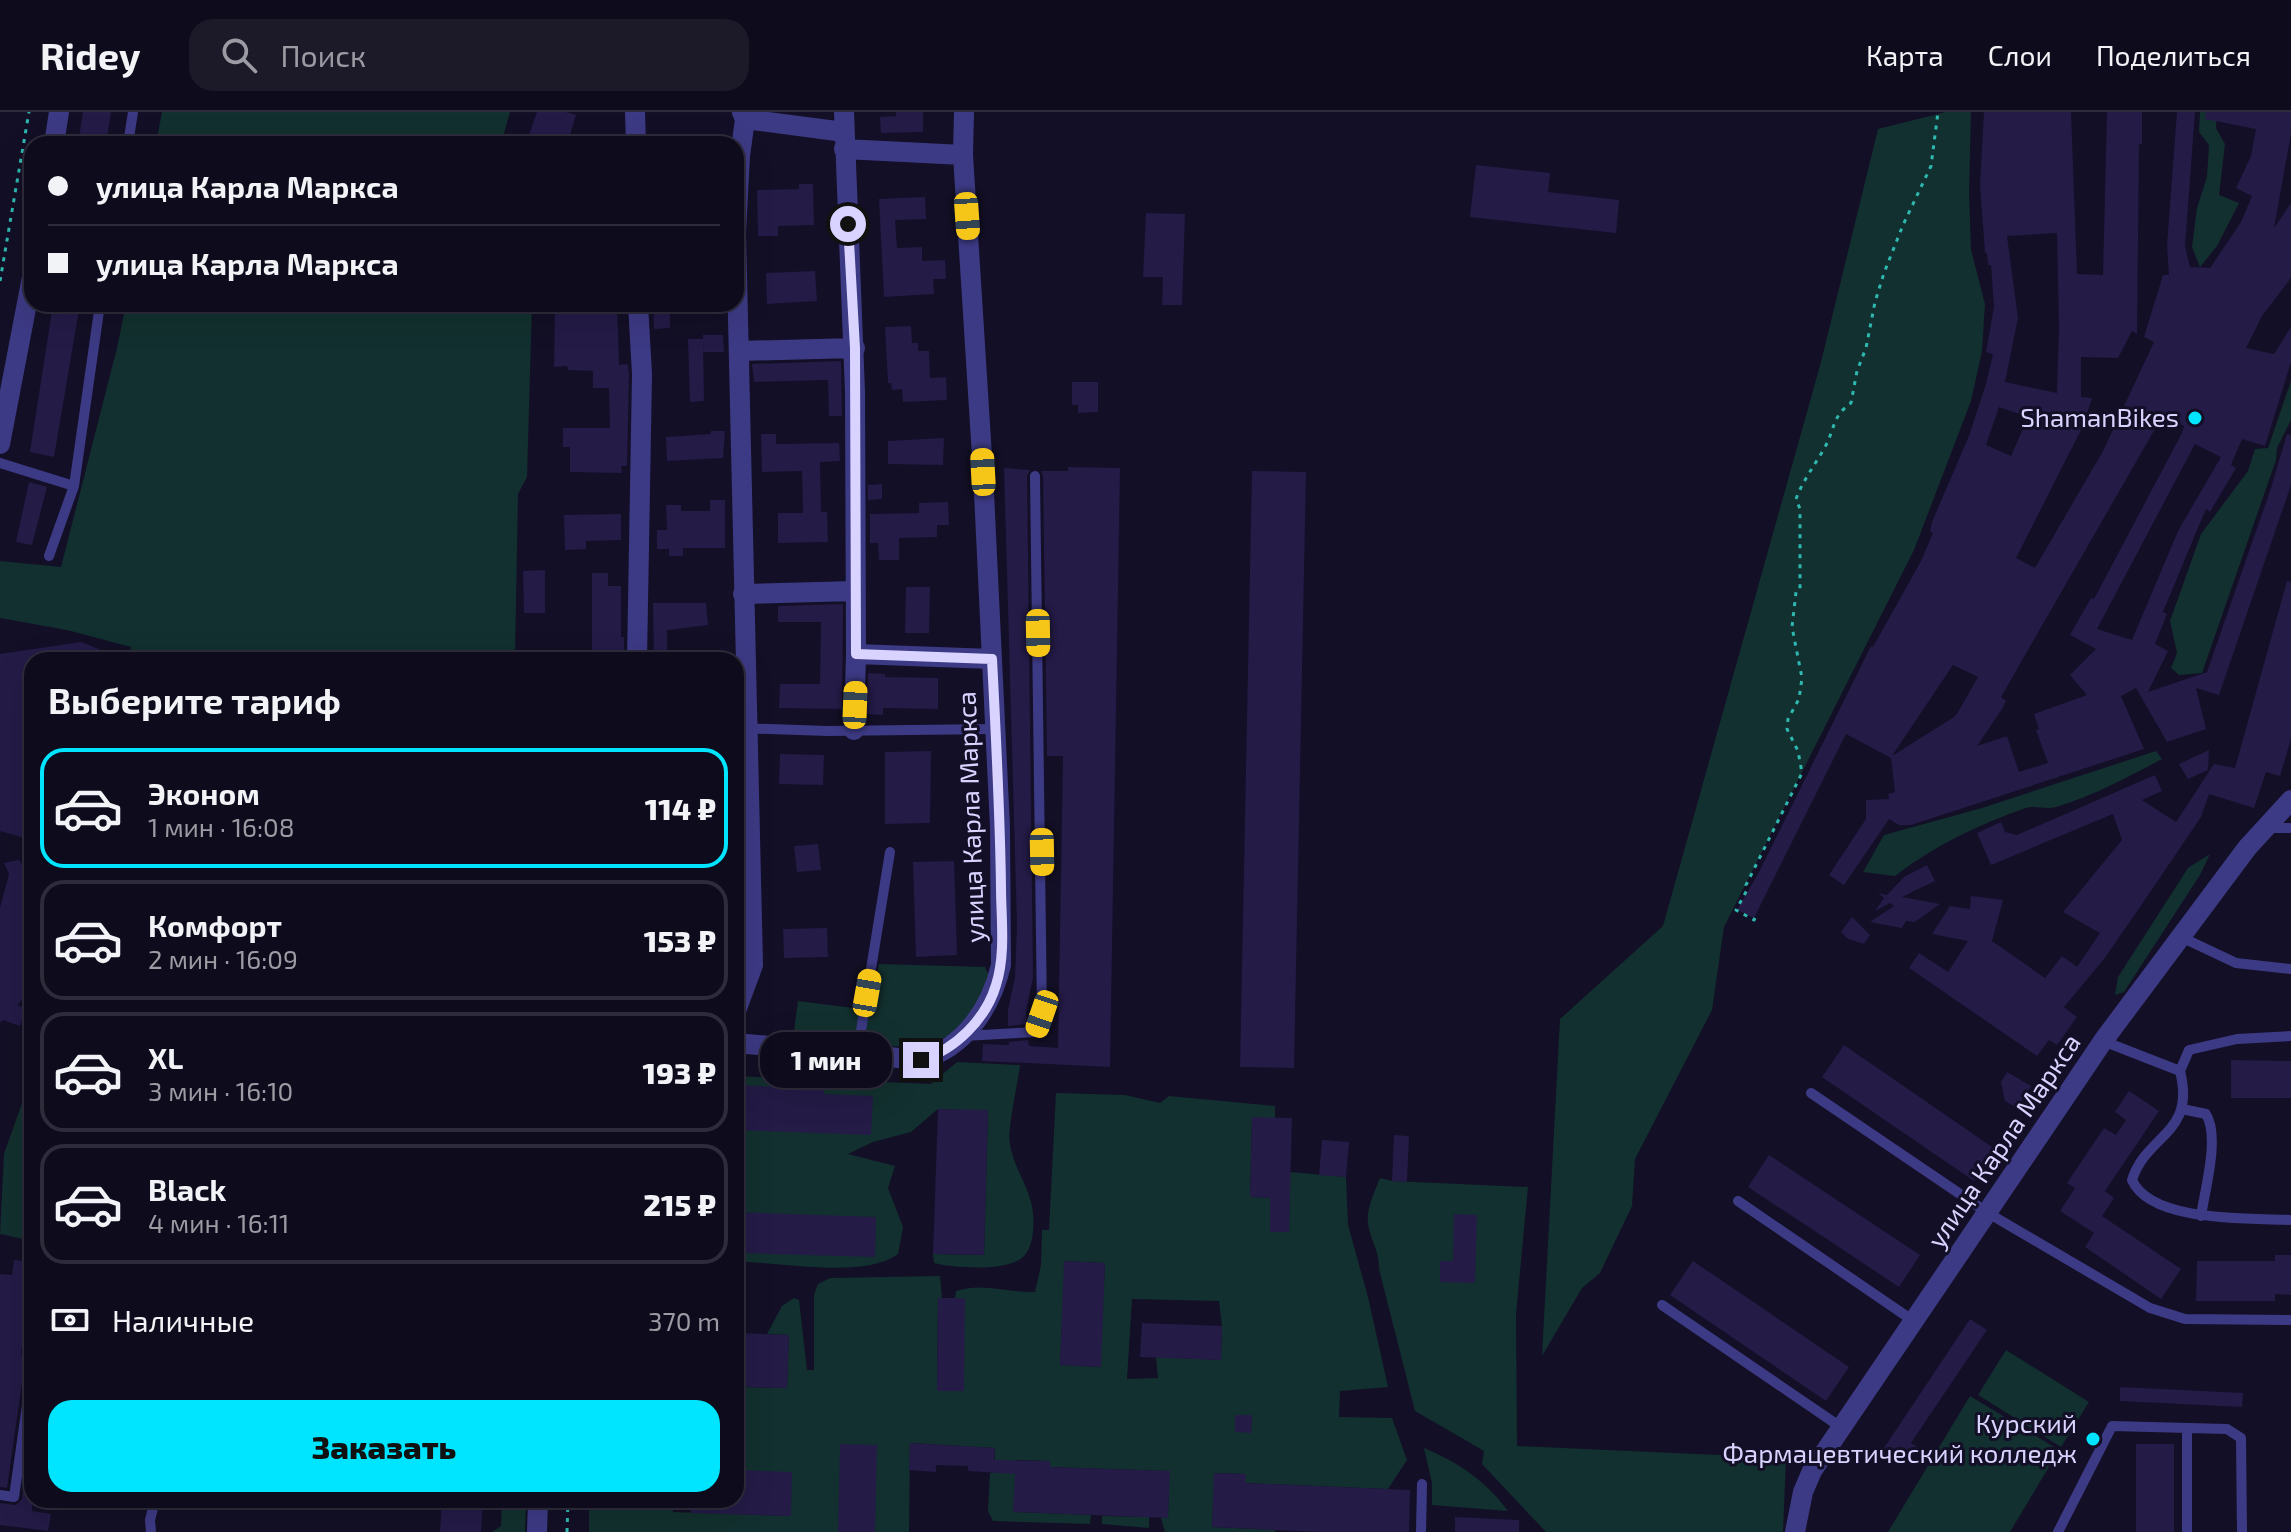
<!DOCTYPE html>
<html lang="ru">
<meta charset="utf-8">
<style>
body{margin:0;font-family:"Exo 2",sans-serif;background:#1c1929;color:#f1f3f6;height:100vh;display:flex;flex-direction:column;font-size:30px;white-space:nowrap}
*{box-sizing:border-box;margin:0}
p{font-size:26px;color:#9b9ba3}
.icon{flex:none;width:44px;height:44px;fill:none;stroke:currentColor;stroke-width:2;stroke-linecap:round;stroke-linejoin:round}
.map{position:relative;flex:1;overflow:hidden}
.details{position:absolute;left:24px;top:540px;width:720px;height:856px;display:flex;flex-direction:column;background:#0e0b1c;border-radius:24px;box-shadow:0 8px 32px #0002,0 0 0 2px #2e2b3b}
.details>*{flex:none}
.guide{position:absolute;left:24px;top:24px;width:720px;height:176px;border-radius:24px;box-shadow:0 8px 32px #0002,0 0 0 2px #2e2b3b;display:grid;align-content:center;height:176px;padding:0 24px;background:#0e0b1c}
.end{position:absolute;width:36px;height:36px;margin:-18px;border:10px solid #d9d4ff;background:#111;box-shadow:0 0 0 4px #111}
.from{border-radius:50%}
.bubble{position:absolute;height:56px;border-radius:24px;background:#0e0b1c;box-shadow:0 8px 32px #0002,0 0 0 2px #2e2b3b;font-size:26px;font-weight:800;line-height:56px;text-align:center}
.car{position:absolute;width:24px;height:48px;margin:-24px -12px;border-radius:10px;box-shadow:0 0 6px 2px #0007;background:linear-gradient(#f5c518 24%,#345 0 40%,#f5c518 0 76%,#345 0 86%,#f5c518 0)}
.guide b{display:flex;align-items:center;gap:28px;height:76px;font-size:30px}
.guide b+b{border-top:2px solid #2e2b3b}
.guide i{width:20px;height:20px;background:#f1f3f6}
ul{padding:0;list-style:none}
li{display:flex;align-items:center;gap:24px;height:120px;margin:0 16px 12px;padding:0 8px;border:4px solid #2e2b3b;border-radius:24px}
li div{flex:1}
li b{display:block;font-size:30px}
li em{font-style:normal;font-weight:800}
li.selected{border-color:#00e5ff}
li>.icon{width:72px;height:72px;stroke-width:1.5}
h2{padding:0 24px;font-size:36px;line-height:96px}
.pay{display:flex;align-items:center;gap:20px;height:88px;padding:0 24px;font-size:30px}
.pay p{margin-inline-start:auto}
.cta{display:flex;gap:16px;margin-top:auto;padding:16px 24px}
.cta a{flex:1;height:92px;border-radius:24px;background:#00e5ff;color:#111;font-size:32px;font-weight:800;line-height:92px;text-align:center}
header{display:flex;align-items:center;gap:48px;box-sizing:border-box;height:112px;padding:0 40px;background:#0e0b1c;border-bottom:2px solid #2e2b3b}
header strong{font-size:38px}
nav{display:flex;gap:44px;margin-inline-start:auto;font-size:28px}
.search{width:560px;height:72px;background:#1c1929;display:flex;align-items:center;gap:20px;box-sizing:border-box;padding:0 28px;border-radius:24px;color:#9b9ba3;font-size:30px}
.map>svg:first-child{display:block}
.green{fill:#12302f;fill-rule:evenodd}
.building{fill:#241b47;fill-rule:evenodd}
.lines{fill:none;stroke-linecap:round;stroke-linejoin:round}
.path{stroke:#2fb8b0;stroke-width:3;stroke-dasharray:4 6;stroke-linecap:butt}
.service{stroke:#3d3a85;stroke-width:10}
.minor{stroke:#3d3a85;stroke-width:20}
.tertiary{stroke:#3d3a85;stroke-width:20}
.route{stroke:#d9d4ff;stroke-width:10}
.poi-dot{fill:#00e5ff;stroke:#130f26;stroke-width:3}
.labels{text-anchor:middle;stroke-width:6;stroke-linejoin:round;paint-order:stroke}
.poi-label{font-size:26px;fill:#d9d4ff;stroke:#130f26;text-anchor:end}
.street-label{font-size:26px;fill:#d9d4ff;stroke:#130f26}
</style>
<header>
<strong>Ridey</strong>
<div class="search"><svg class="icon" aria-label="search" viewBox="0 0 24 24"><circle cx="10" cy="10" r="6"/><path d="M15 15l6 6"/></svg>Поиск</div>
<nav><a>Карта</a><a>Слои</a><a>Поделиться</a></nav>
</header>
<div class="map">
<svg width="2291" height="1420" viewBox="0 0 2291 1420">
<rect width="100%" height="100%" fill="#130f26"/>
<!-- green -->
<path class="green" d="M162,0H510L501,32H156Z
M1946,0H1971L1969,80L1971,138L1985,192L1982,239L1971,289L1914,438L1724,815L1712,898L1635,1047L1632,1094L1600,1161L1582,1176L1542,1244L1560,907L1663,814L1821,250L1878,17Z
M2200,0H2217L2216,16L2225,32L2219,83L2239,91L2217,134L2200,155L2192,135L2197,96L2207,65L2209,33L2199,20Z
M126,192H532L527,365L518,382L515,545L492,548H129L131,535L67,518L0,506V449L61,455L117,236Z
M2291,269V308L2277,336L2276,348L2202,561L2179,563L2171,556L2177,541L2170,509L2201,422L2248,359L2255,337L2268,336Z
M2156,639L2162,647C2128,665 2093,684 2056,695C2046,698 2035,693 2026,696C1979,712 1934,734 1895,764L1863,760L1884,723L1982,696Z
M2210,742L2200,763L2124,880L2115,883L2118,865L2188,756Z
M879,852L985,855L990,866C983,879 977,899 967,910C932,949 839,931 793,926L798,889L869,898Z
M957,950L1020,953C1018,971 1007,1018 1010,1032C1013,1053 1026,1070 1031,1090C1035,1105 1035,1133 1024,1144C1009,1160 953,1156 934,1151L933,1142L984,1143L988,999L938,997L911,1020L873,1030L848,1042L895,1054L888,1076L903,1115L898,1142C862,1168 780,1149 736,1150V964L931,972Z
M32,963V1113L28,1128L0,1122L4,1042Z
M1056,981L1125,983L1160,991L1169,984L1275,994V1006H1252L1250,1085L1270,1086V1120H1289L1290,1060L1346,1065L1348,1113L1368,1185L1388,1275L1340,1279L1339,1305L1392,1306L1407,1348L1388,1377L1245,1371V1362L1215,1361L1212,1415L1275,1418V1420H1165L1161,1406L1168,1405L1169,1359L1050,1355L1049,1349L1016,1348L1014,1400L1091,1403L1090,1412L993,1409L988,1399L990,1361L994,1360L995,1336L910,1331L909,1420H589V1388H672L673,1400L790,1404L736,1358V1275L787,1276L789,1223L767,1222L782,1194L794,1186L799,1188L807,1258H814V1183L818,1172L830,1166L940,1164L942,1186H938L937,1279L965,1186H955L956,1179C983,1170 1008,1181 1035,1180L1041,1153L1042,1118H1049ZM1065,1149L1105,1151L1100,1255L1060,1253ZM1132,1187L1219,1189L1222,1214L1221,1248L1156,1245L1158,1266L1127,1267ZM1236,1303H1252L1251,1320H1235Z
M1380,1066L1392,1069L1528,1075L1516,1202L1517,1334L1786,1346L1783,1420H1546L1482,1352L1484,1339L1415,1299L1379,1157C1379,1136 1370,1129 1368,1111C1366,1097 1375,1079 1380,1066Z
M2006,1238L2089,1290L2061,1335L1978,1283Z
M1970,1284L2059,1338L2010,1420H1888Z
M1424,1336C1458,1350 1486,1369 1508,1399L1432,1393V1371Z
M502,1388H526L525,1420H492L501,1414Z
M1102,1404L1149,1405V1416L1102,1412Z"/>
<!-- building -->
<path class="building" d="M83,0H111L106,32H78Z
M537,0H566L576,3L567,32H526Z
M896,0H923V20L881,21L880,5L896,4Z
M1984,0H2071L2077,162L2103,163L2107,0H2142V32H2139L2137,222L2132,219L2118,246L2081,245V285L2092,286L2083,314L2016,446L2035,456L2103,339L2154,230L2144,225L2163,163H2169L2167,133L2177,0H2195L2185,134L2190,155L2210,156L2241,110L2252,84L2236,76L2251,44L2256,17L2205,7L2206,0H2291V22L2274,116L2291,91V166L2262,204L2246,236L2274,242L2291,215V250L2265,334L2242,327L2231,353L2236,356L2210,400L2206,397L2197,418L2163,500L2167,502L2155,532L2168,539L2148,580L2207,560L2270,379L2287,322L2291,323V373L2219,583L2196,576L2206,617L2167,630L2136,576L2121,584L2144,637L1911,713H1899L1889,707L1844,773L1829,763L1866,707V688L1889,687L1888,682L1895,680L1891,646L1846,622L1754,806L1737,798L1759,760L1871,534L1873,535L1921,449L1933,421L1930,420L1932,410L1969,324L1986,272L1993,242L1986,240L1994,195L1991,153H1988L1987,141H1985L1980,73ZM2057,121L2059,216L2057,281L2005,270L2018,206L2007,124ZM1999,295L2028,305L2011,344L1986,333ZM2163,303L2184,314L2182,321L2094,487L2091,486L2070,523L2096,537L2070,563L2087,583L2034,602L2039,617L2036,618L2048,651L2019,660L2007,624L1977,634L2002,597L2006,589L2001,585ZM2195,332L2221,345L2178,419L2132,528L2097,517ZM1953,553L1978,565L1958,600L1954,605L1892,644Z
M1476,53L1550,61L1548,80L1619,88L1616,121L1470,105Z
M799,72H813L814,113L778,114V124H758L757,78L799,77Z
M925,85L926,107L895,108L897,136L922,135V149L945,148L946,167H933L934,182L884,185L879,87Z
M1146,101L1185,102L1182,193H1162L1163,165H1143Z
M815,159L817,189L767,192L766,161Z
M53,192H80L54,345L30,340Z
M555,192H617L619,253L628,252L629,262L627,354H621L622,361L570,360V335H563V316H610L609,276H593V259L568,258L567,254L554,255Z
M653,192H670V216L654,217Z
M911,214L912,231H918V239H929L930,266L946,265L947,288L903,290L902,277L892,278L891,271H888L885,215Z
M703,223H723L724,240H703Z
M688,227H703L704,289L690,290Z
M841,249L842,304H829L828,268L754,270L752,252Z
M1072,270H1098V300L1078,301V293H1072Z
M711,319H725L723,346L667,349L666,325L711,322Z
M761,322H776V332L839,331L840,349L820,350L821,400H827L828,430L778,431V401H803L802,359L762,360Z
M944,326L943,353L888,352V329Z
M1068,355L1120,356L1110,955L982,949L983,932L1009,933V930L1028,928L1029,934L1058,936L1063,644H1047L1043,364L1041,359H1068Z
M1004,356L1030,358L1027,364L1033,865L1026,900L1027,912L1008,914V898L1015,865L1017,813Z
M1252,359L1306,360L1294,956L1240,955Z
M29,370L47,375L32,433L16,430Z
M882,372V387L868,388V373Z
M710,388H725V436H683V444H669V437H657V418H667L666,393H681V399H710Z
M948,390L949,413H937V425L899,426V448H879L878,431H870V402L919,401V391Z
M621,402V428L586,429V437L565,438L564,403Z
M545,458V501H524L523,459Z
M592,461H608V474H621V525H624V539H592Z
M2287,469L2291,470V627L2280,664L2266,660L2254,696L2209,682L2201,705L2138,798L2104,847L2064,895L2077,905L2057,933L2049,928L2037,944L1909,856L1919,841L1948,860L1968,829L1932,822L1950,794L1970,797L1971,784L2003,788L1992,829L2045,866L2062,844L2077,855L2100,821L2063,800L2122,728L2113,702L1991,753L1977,721L2001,710L2005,720L2017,723L2155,663L2162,679L2142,688L2176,710L2214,652L2235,656Z
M906,475H930L929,521H905Z
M653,491H706L708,513L667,518V548H654Z
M843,492L842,597L779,596L780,572H820L821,510H778V494Z
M81,530L126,548H32V563L25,589L32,590V728L0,719V542Z
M868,561L885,562V565L938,566V597L883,596V603L867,602Z
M2209,638L2208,658L2188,667L2179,652Z
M931,639L930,711L885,712V640Z
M780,642L824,643L823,673L779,672Z
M818,732L821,758L797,760L794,734Z
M19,748L30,765L27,775L32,776V877L17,893L26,896L20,914L3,908L0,911V796L9,762L4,751Z
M954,749L957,843L916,845L913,750Z
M1927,753L1935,769L1902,785L1940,792L1915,810L1906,809L1902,816L1870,810L1894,794L1890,791L1875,799L1884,786L1878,781L1887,783L1904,765Z
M1852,805L1870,823L1864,832L1848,827L1841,820Z
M827,816L828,845L784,846L783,817Z
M1844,933L1995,1037L1974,1069L1822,965Z
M2231,948L2291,949V986H2231Z
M2007,960L2031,974L2017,996L2005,989L2001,970Z
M736,973L824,977V982L873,984L871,1023L736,1018Z
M2129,979L2159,999L2105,1079L2114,1086L2102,1104L2181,1157L2161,1187L2085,1135L2094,1121L2060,1099L2075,1076L2067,1071L2104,1016L2116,1023L2126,1008L2115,1000Z
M938,997L988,998L984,1143L933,1142Z
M1252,1005L1292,1006L1289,1120H1270V1086L1250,1085Z
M1394,1023L1409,1024L1407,1070L1392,1069Z
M1322,1028L1349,1030L1346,1065L1319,1063Z
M1769,1043L1920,1143L1899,1175L1748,1075Z
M736,1100L876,1105L875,1145L736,1141Z
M1454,1102L1477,1103L1475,1171L1440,1170V1149H1453Z
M2275,1143H2291V1183L2275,1182V1189H2196L2197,1149H2275Z
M14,1148L32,1150V1194L27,1193L21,1242H32V1250L24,1257L7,1376L0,1375V1162L12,1163Z
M1064,1149L1105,1151L1101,1255L1060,1253Z
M1693,1149L1849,1255L1826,1289L1670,1183Z
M938,1186H965L964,1279H937Z
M1970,1207L1987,1218L1911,1331L1918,1336L1907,1351L1884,1336Z
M1142,1211L1222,1214L1221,1248L1140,1245Z
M736,1221L789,1223L787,1276L736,1275Z
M2120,1275L2243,1281L2242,1295L2120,1289Z
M1235,1303H1252L1251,1321L1235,1320Z
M32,1315V1399L51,1402L48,1419L0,1413V1391L16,1393L22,1387Z
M910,1331L995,1336L994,1348L1050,1349V1355L1170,1359L1168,1406L1013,1400L1015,1362L968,1359V1354L936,1353V1360L909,1358Z
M840,1332L877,1333L875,1420H838Z
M2136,1332H2174V1420H2136Z
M736,1358L792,1360L791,1404L691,1401V1388H736Z
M1214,1361L1246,1362L1245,1371L1410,1378L1409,1420H1322L1212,1415Z
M442,1388H483L481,1420H440Z
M1455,1405L1519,1408V1420H1455Z"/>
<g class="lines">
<!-- path -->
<path class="path" d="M0,169L29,0
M1755,806L1754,808L1736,798L1747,778L1746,773L1802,661L1798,639L1787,617L1788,607L1799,587L1802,566L1792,515L1796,480L1800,477V397L1796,387C1803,368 1815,353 1825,335C1835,317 1832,304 1851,291L1857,259L1866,236L1875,190L1884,161L1903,113L1931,54L1938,0
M567,1420L568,1388"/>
<!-- service -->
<path class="service" d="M128,32L133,0
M0,351L74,374L49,444
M74,374L100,192
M736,616L828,619L995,617
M2269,716H2291
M2181,825L2236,851L2291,857
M963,924L1036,920L1042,902L1035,364
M2103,929L2180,959C2196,1023 2147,1021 2132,1068C2151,1111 2251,1106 2291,1108
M857,943L890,740
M2180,959L2189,938L2237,927L2291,924
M1811,981L1988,1101L2150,1196L2185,1207L2291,1208
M2182,997L2206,1002C2220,1025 2205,1077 2201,1104
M1738,1089L1915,1210
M1662,1193L1842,1316
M0,1383L14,1385L32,1258
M355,1388H399
M151,1420L150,1408L155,1388
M1421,1420L1422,1372
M2058,1420L2112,1314L2227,1317L2241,1326L2242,1420
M2187,1420V1316"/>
<!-- minor -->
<path class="minor" d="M635,0L636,32
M742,0L745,7L844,20
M844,0L855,280L856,542L854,618
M844,37L963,43
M739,239L855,236
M743,482L855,479
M856,542L992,547
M637,548L642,262L638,192
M736,899L753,853L736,121L740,44L745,7
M736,931L921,948C965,935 991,896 1001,853L1000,715L983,360L963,43L964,0
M537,1420L538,1388
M1795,1420L1803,1380L1812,1359L2068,981L2103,929L2247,736L2291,688"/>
<!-- tertiary -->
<path class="tertiary" d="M54,32L59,0
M0,332L32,165"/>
</g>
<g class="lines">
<!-- route -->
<path class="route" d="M848,112L855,236L856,542L992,547C996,623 1000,699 1001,775C1001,806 1006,842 996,873C986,907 955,938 921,948"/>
</g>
<!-- markers -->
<g class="poi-dot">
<circle cx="2195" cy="306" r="8"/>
<circle cx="2093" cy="1327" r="8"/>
</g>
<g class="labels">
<!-- poi labels -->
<g class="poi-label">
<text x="2179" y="315">ShamanBikes</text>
<text x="2077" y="1321">Курский<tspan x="2077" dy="30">Фармацевтический колледж</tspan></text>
</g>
<!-- street labels -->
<g class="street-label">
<text transform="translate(971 705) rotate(-92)" y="9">улица Карла Маркса</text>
<text transform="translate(2004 1029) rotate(-56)" y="9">улица Карла Маркса</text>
</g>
</g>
</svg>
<i class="end from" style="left:848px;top:112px"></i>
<i class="end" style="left:921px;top:948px"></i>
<div class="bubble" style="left:760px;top:920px;width:132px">1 мин</div>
<i class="car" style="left:967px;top:104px;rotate:176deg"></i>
<i class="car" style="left:983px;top:360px;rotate:357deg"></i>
<i class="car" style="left:1038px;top:521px;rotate:179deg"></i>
<i class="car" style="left:855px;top:593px;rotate:2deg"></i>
<i class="car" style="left:1042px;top:740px;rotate:179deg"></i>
<i class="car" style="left:867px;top:881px;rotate:10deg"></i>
<i class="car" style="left:1042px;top:902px;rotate:199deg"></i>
<div class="guide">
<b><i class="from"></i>улица Карла Маркса</b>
<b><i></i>улица Карла Маркса</b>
</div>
<section class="details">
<h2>Выберите тариф</h2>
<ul>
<li class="selected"><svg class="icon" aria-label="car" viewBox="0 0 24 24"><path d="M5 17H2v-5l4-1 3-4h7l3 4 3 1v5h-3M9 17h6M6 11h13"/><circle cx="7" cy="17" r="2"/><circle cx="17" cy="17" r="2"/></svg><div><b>Эконом</b><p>1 мин · 16:08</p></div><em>114 ₽</em></li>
<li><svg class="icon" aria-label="car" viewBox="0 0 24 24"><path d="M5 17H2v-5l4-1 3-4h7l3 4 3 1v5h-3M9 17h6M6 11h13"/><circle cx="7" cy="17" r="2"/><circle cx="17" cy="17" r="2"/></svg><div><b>Комфорт</b><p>2 мин · 16:09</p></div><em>153 ₽</em></li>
<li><svg class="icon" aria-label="car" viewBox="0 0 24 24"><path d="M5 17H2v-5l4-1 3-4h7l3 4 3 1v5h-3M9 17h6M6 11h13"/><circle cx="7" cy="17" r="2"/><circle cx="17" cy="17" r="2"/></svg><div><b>XL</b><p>3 мин · 16:10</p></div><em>193 ₽</em></li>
<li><svg class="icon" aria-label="car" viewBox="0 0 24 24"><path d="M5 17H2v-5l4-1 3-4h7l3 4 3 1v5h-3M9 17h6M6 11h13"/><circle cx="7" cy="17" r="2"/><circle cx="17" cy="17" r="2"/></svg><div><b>Black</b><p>4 мин · 16:11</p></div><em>215 ₽</em></li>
</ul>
<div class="pay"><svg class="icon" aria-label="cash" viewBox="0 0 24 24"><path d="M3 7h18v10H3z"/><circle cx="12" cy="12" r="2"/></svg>Наличные<p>370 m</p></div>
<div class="cta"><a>Заказать</a></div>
</section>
</div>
